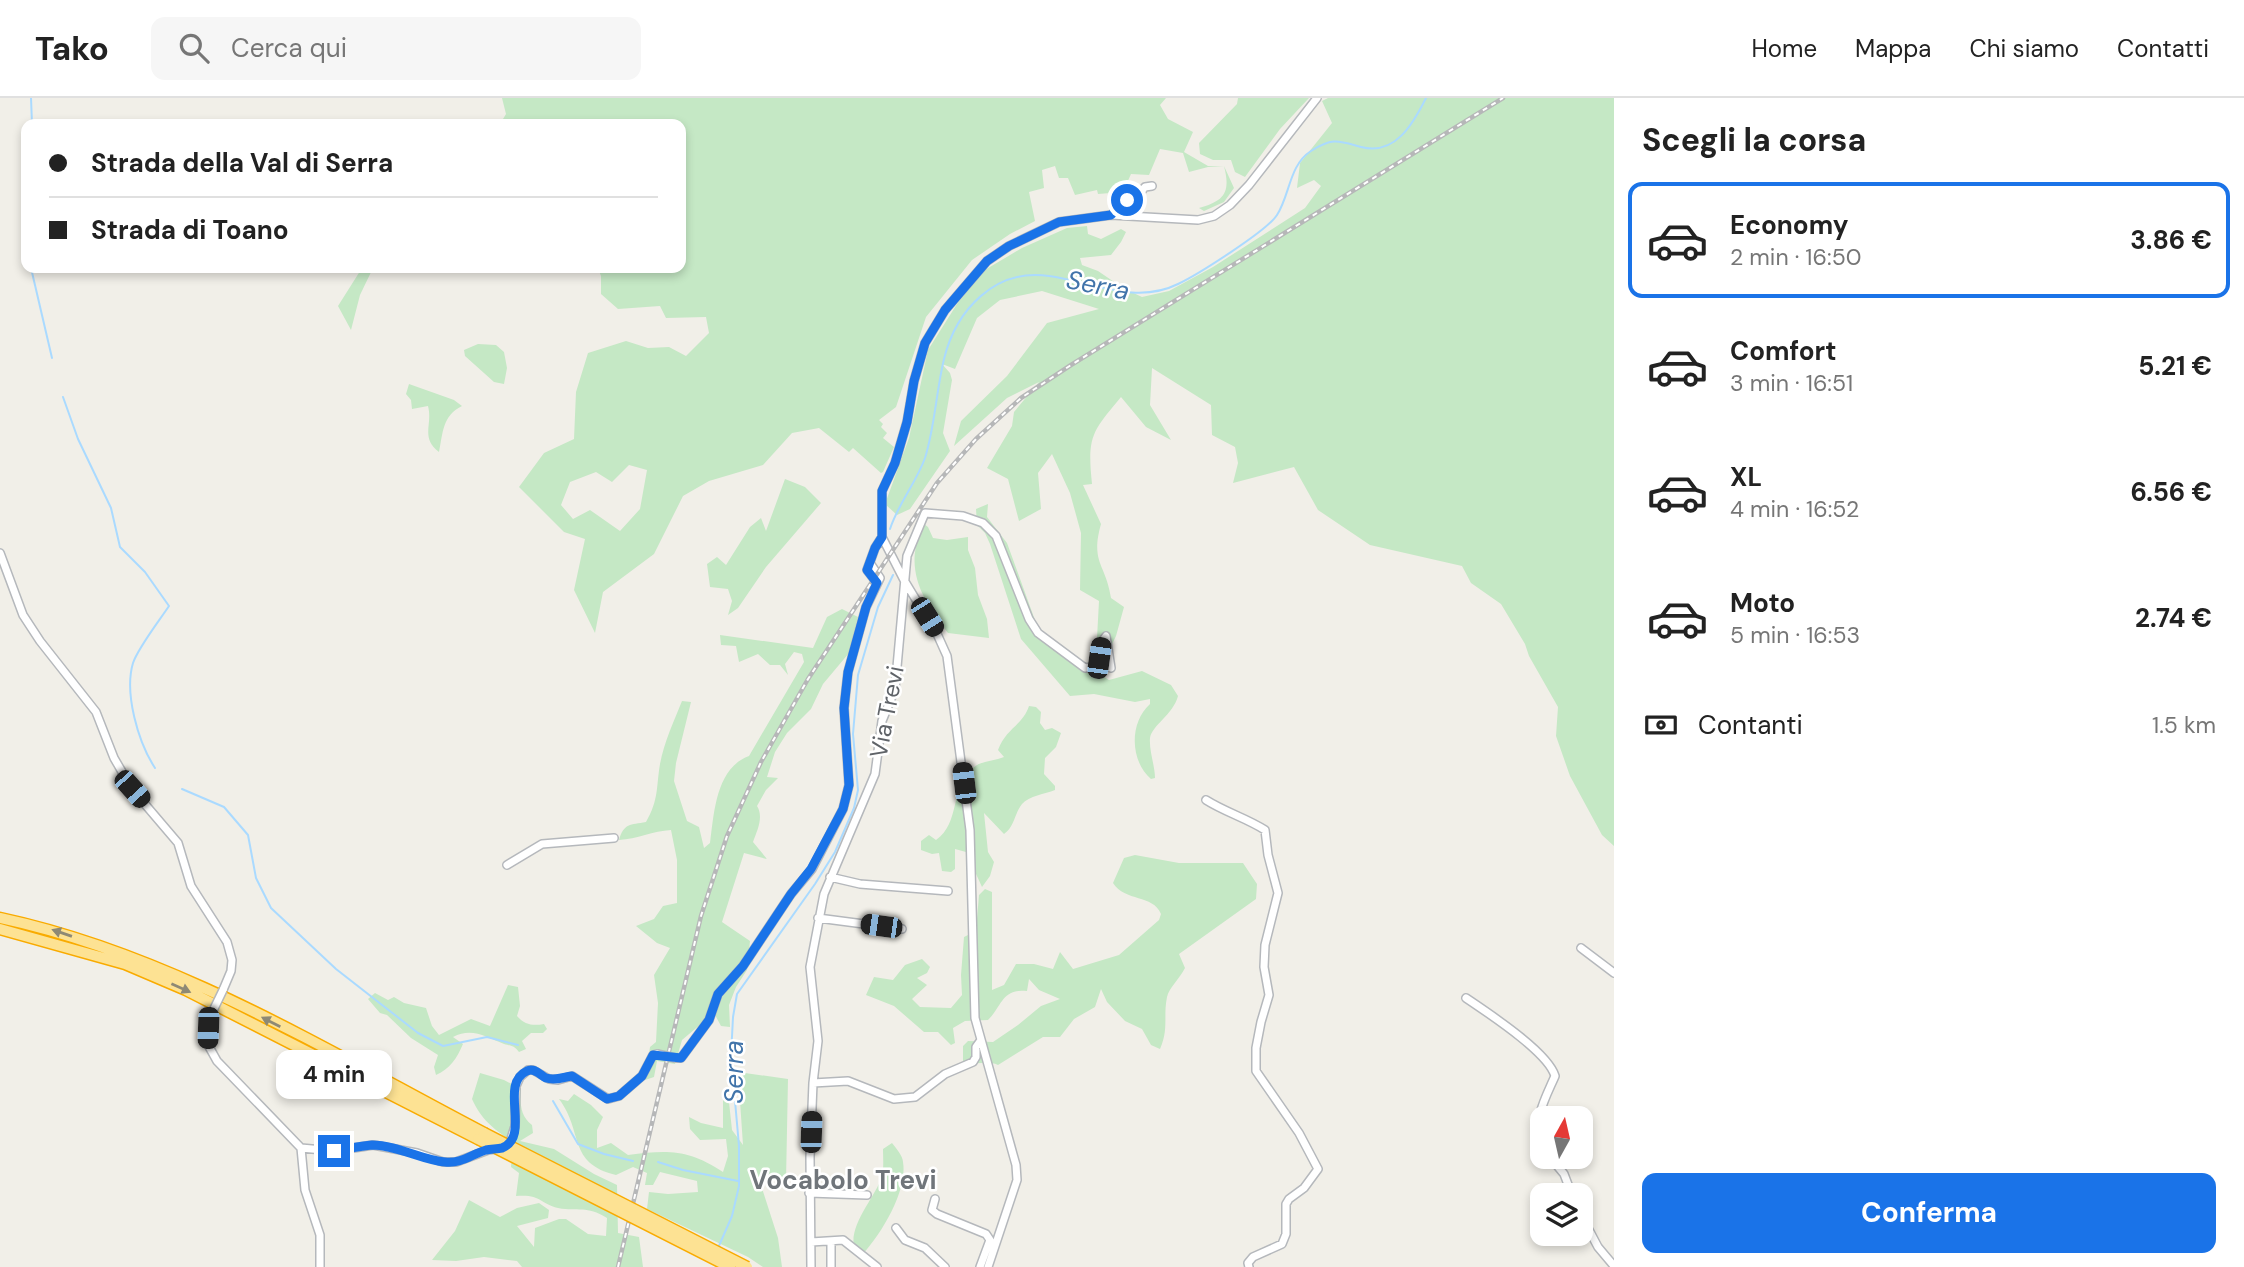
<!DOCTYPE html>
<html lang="it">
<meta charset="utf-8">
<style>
body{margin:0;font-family:"DM Sans",sans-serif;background:#f6f6f6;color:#222;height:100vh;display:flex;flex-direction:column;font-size:26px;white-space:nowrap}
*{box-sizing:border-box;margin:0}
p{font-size:23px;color:#767676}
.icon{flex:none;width:38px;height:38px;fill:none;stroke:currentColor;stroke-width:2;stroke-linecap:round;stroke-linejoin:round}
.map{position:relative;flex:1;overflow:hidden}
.panel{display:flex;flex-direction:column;background:#fff;width:630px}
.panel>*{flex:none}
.hud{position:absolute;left:21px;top:21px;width:665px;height:154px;border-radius:14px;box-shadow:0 4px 10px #0003;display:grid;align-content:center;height:154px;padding:0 28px;background:#fff}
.needle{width:46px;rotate:8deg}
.fabs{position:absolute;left:1530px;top:1008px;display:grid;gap:14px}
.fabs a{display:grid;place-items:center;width:63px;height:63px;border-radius:14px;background:#fff;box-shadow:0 4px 10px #0003;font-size:35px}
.end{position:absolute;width:32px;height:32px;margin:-16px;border:9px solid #1a73e8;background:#fff;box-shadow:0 0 0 4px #fff}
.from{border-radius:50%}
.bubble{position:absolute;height:49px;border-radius:14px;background:#fff;box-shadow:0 4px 10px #0003;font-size:23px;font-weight:700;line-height:49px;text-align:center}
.car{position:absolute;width:21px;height:42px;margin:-21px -10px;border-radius:9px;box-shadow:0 0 5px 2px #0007;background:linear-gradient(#222 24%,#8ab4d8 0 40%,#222 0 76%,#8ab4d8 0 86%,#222 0)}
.hud b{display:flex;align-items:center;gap:24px;height:66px;font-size:26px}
.hud b+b{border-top:2px solid #e0e0e0}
.hud i{width:18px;height:18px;background:#222}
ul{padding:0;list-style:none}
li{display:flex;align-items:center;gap:21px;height:116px;margin:0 14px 10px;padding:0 14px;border:4px solid transparent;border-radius:14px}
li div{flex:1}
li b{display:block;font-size:26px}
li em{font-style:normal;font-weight:700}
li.selected{border-color:#1a73e8}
li>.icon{width:63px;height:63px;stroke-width:1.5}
h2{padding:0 28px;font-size:32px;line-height:84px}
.pay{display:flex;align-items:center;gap:18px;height:77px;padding:0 28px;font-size:26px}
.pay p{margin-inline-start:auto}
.action{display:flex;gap:14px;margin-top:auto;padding:14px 28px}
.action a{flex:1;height:80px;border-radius:14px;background:#1a73e8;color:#fff;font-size:28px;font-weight:700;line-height:80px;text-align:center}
header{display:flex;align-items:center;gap:42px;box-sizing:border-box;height:98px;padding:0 35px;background:#fff;border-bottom:2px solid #e0e0e0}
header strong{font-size:33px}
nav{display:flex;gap:38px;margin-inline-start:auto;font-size:24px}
.search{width:490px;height:63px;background:#f6f6f6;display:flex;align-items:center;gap:18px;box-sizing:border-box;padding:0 24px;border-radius:14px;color:#767676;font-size:26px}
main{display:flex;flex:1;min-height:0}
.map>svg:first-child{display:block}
.green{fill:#c5e8c5;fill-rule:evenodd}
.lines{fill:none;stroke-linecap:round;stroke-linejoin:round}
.stream{stroke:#aadaff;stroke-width:2}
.minor-casing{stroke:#b5b8bc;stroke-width:10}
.highway-casing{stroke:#f9ab00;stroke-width:13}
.minor{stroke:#fff;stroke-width:7}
.highway{stroke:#fde293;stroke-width:10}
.rail-casing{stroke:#b6b7b8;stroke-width:4.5}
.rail{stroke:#fff;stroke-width:2;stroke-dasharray:5;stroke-linecap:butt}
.minor-bridge-casing{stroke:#b5b8bc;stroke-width:10;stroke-linecap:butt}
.highway-bridge-casing{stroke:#f9ab00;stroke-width:13;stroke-linecap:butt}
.minor-bridge{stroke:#fff;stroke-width:7}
.highway-bridge{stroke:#fde293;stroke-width:10}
.oneway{fill:#8e8975}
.route{stroke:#1a73e8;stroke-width:9}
.labels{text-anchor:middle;stroke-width:5;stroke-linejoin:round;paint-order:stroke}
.street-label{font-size:24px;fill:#5f6368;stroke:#fff}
.water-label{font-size:26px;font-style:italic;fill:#4174aa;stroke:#fff}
.neighbourhood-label{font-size:26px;font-weight:bold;fill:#70757a;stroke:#fff}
</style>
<header>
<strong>Tako</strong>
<div class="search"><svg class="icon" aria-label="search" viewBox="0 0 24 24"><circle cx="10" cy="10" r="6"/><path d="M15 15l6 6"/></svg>Cerca qui</div>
<nav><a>Home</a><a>Mappa</a><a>Chi siamo</a><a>Contatti</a></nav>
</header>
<main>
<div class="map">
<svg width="1614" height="1169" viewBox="0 0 1614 1169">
<rect width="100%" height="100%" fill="#f1efe8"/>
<!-- green -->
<path class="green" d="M502,0H1166L1160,7L1168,21L1193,34L1184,54L1208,68H1224L1234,90L1224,104L1204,113L1199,110C1224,103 1231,95 1224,68L1208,69L1189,74L1183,55L1160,51L1149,77L1131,76L1123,94L1098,96L1097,92L1075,97L1068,80H1059L1055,68L1042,72L1044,90L1029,94L1035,123L1010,136L972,162L926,219L896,309L879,322L883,326L881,329L887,335L883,340L894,349L883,374L881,375L853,350L849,354L819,330L792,335L763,367L709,383L683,398L654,456L603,494L595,535L574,492L585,441L564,434L519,389L544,355L574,341L576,294L588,255L626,243L648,250L669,249L686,258L709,235L706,219L666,220L660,208L618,211L601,196V178L598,170H681V26H500L506,16ZM629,367L647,372L640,411L620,433L590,412L573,421L561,407L570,384L596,374L612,384Z
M1238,0H1309L1280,31L1245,79L1235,74L1231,62H1213L1200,56L1199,45L1237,6Z
M1328,0H1614V748L1602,737L1570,678L1556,638L1558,609L1529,558L1525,546L1501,506L1471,485L1462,468L1370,447L1318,412L1294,369L1233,385L1238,365L1235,349L1212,337L1211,307L1152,270L1150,307L1171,342L1146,329L1121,299C1092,334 1087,338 1092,386L1083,387L1101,426C1090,465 1106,466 1111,500L1124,509L1116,538L1098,575L1109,582L1142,573L1171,587L1178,598C1173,617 1152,627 1150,640C1149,653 1155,668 1155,680L1151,681C1130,663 1129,625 1150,606V601L1135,604L1094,596L1070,598L1021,541L990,446L985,435L977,427L976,411L988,406L987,419L1007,445L1036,525L1043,534L1086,566L1092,562L1097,540L1099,503L1080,492L1081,435L1070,395L1052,356L1038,375L1041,411L1019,423L1008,381L987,370L1012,328L1014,314L1039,284L1007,300L954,348L961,323L1007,278L1047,225L1099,211L1042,193L1000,202L977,220L955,271L942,266L950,275L952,282L943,335L950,353L910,411L897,417L885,406L909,340L928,252L957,206L983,173L1022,150L1067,130L1087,128L1088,136L1101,141L1121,131L1126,134L1121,144L1111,157L1080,160L1082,167L1098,173L1123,190L1142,199L1169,193L1213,169L1305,110L1321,88L1314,82L1297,90L1300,65L1332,25L1322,3Z
M362,170H373L360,197L351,232L338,208Z
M478,246L496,247L504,254L507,270L504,286L494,284L465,258L464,252Z
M409,286L454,302L462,308C442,318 443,335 439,354C420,339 433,327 428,308L412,311L411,302L406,296Z
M785,381L805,389L821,405L766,469L738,510L728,517L732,503L728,491L710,489L707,466L717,459L726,467L750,429L761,420L766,433Z
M924,426L928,429L933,440L947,442L968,439V452L975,470L978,497L987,521L989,540L948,535C928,509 909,482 916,448C918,440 919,433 924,426Z
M842,511L858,519L849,555L823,586L811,611L787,635L775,654L767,679L778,680L766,692L757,708C764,719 757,733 753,744L767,761L744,755L722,824L750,843L747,872L736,889L729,907L730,929L721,928L714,915L682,942L675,966L657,963L654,979L645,982L650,949L656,944L658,905L654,877L670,850L657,845L636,828L654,821L663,808L677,805V762L671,732C653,733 637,741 619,742C624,725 630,727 646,724C659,701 656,690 660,666C664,644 674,623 682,603L691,604L676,665L674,683L687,723L699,729L704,750L710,745C714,715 716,670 749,658L804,564L802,556L794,554L785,566L788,577L780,567H770L758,556L739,564L736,548L721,547L720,537L813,550L827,519Z
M1029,608L1036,609L1041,614L1040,625L1045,632L1052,630L1061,635L1056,649L1045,660L1044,676L1055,688V692C1045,696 1029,698 1022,706C1014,716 1015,728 1004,736L984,715L988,754L994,764L990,778L982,789L966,754L955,751V771L951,774L942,773L939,755L932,756L921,752V743L929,737L936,742C961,724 949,692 973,670C980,663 994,663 1004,659L998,652C1006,630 1023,627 1029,608Z
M1135,757L1179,765H1243L1257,786L1256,801L1179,856L1185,870C1180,880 1169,890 1167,899C1163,919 1169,930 1160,951L1151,947L1142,931L1125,923L1107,904L1101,891L1095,909L1074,921L1060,939H1043L998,967C987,962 977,968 963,963V948L968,943L993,944L1018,927L1041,908L1060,901L1039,892L1029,881L1027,893C1002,890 1002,908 988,922L965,923L953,930L955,945L951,947L938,934H924L894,908L866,897L874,879L893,882L905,867L922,861L930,869L927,875L917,880L927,887L912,901L920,909L951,910L962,897L961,877L964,839L976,833L979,797L985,791L992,794V892L1004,887L1016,866H1034L1053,871L1060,854L1073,871L1119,857L1159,822L1161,816C1153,796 1125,804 1113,785L1124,760Z
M508,887L518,889L520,908L517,918C525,927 533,928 544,926L547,931L543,935H531L522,943L526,951L519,954C514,947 511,948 504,946C486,939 472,929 453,939L463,946C457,960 450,971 436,977L434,969L438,957L411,940L387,917L380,915L368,901L375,895L388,902L394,899L404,905L426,910L432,928L439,937L471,921L490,928Z
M738,974L788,981L786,1083L759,1081L778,1140L782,1169H763L748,1159L647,1111L649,1094L668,1096L698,1094L697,1083L660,1074L653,1087H645L647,1075L633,1069L616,1077C567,1065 584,1034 559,1001L568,1003L574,996L591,1007L603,1019L597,1032V1050L611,1045L628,1057C668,1052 688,1051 723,1074L728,1058L726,1041L700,1042L690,1031L689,1019L701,1025L723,1030V1001L729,1004L732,1032L743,1047Z
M480,975L504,982L521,991C520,1005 520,1018 532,1027L533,1035L520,1043L554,1051L594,1076L617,1087L618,1135L639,1139L643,1169H522L517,1163L484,1159L456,1163L432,1162L455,1133L469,1102L500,1119L517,1110L539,1105L549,1112L548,1120L517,1128L534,1149L535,1130L559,1121H566L588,1136L606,1138L607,1120C586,1107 579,1114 558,1110C539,1105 541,1096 516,1098L519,1075L511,1069L513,1044C494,1031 482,1023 472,1001Z
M892,1045C896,1050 903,1058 903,1064C908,1094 879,1140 859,1160C840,1134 875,1102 882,1078C884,1070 883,1059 883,1051Z"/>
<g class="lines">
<!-- stream -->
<path class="stream" d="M31,0L32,26
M26,123V146
M31,170L52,260
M63,299L78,341L111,410L120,449L145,474L169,508C159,523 138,550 133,565C124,595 138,644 155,670
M890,431C898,406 916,385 925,360C935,328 936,294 944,261C956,212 995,170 1049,178C1092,184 1136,207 1178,186C1197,177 1267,133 1277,117C1290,97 1289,67 1311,53C1333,39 1339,43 1361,49C1395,58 1413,26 1426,0
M182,691L224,709L248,737L256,780L271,810L336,871L418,935L443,948L487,939L518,947
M553,1003L578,1046L604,1056L633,1063
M658,1064L683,1072L738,1083
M718,1150L732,1118L739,1088V1048L731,958L733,919L737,896L815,786L835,754L854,710L858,692L853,636L858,577L878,509L893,477"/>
<!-- minor casing -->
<g class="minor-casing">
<path id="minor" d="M1111,117L1127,102L1140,95L1145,89L1152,88
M0,455L23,517L40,543L96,614L114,660L132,691L178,745L191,788L227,844L232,862L231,873L223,892
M877,485L867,472L875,450L882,439
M1206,702C1225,714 1246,720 1265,732L1268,757L1278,795L1265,847L1264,869L1269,897L1261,924L1256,950V973L1299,1035L1318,1071L1304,1090L1289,1101L1286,1106V1136L1282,1146L1253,1159L1248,1165L1249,1169
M507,767L542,746L614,740
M830,779L860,786L948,793
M818,820L902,831
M1581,850L1614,875
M1466,900C1488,915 1548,954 1555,978C1546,999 1532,1022 1542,1045
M209,921L207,945L217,963L301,1050
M675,960H681L684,956L709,922L718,896L743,868L791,796L812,771L843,711L849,687L844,610L848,574L866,509L880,480L870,465
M813,985L848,983L894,1001L915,999L945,976L973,964L976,959V949L981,942
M301,1050L334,1053L373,1047L417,1055L443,1064H456L488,1052L502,1050L510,1044L515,1028L516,988L520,979L528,972H533L549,981L558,982L572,978L608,1001L619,998L642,978L653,957L657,956
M301,1050L305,1092L320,1137V1169
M1550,1059L1564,1076L1572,1097
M809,1095L867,1097
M935,1101L932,1112L937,1116L986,1136L990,1142L980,1169
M1580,1115L1598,1149L1614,1168
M896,1130L905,1142L925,1150L945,1169
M811,1144L843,1142L877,1169
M811,1169L810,1059L813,985L818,943L810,869L824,796L875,676L882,623L895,591L907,458L925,415L963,418L983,425L996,438L1029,521L1038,535L1085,570L1092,569C1100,559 1098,547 1106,538L1111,570
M831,1169V1143
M988,1169L1017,1082L1016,1067L975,920L970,732L947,558L938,538L904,482L882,439V393L895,365L907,324L914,283L925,245L945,212L987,163L1009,148L1059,124L1111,117L1198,122L1214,118L1230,107L1249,87L1317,0"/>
</g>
<!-- highway casing -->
<g class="highway-casing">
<path id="highway" d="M0,820C173,857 329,954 484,1035
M0,831L125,866L186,892L478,1041"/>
</g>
<!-- minor -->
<use href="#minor" class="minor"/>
<!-- highway -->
<use href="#highway" class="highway"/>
<!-- rail casing -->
<g class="rail-casing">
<path id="rail" d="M618,1169L701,818L727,738L761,664L808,581L937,385L976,341L1021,300L1071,267L1503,0"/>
</g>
<!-- rail -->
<use href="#rail" class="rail"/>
<!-- minor-bridge casing -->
<g class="minor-bridge-casing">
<path id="minor-bridge" d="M209,921L223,892
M657,956L675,960"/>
</g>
<!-- highway-bridge casing -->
<g class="highway-bridge-casing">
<path id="highway-bridge" d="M484,1035L747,1169
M478,1041L730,1169"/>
</g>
<!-- minor-bridge -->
<use href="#minor-bridge" class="minor-bridge"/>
<!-- highway-bridge -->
<use href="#highway-bridge" class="highway-bridge"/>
</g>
<!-- one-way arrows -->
<defs><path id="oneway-solid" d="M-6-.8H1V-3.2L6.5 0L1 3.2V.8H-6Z" transform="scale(1.75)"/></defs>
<g class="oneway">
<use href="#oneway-solid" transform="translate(62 835) rotate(-161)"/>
<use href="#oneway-solid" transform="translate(181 890) rotate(24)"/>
<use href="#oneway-solid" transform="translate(271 924) rotate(-153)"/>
</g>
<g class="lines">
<!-- route -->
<path class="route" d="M334,1053C347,1051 360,1048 372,1047C397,1047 422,1062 445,1064C461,1066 472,1056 486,1052C491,1051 497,1051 502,1050C532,1038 498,986 527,973C534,969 540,977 546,980C556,983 563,979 572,978L607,1001L619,998L642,978L653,957L681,960L684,956L709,922L718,896L743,868L791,796L811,771L843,711L849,687L844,610L848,574L866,509L877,485L867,472L875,450L882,439V393L895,365L907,324L914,283L925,245L945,212L987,163L1009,148L1059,124L1111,117L1127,102"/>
</g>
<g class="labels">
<!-- street labels -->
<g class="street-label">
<text transform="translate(887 614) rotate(-79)" y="8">Via Trevi</text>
</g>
<!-- water labels -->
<g class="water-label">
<text transform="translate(1098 187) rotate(11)" y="9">Serra</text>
<text transform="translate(734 974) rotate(-90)" y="9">Serra</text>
</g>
<!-- neighbourhood labels -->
<g class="neighbourhood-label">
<text x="843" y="1091">Vocabolo Trevi</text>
</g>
</g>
</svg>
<div class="fabs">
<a><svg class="needle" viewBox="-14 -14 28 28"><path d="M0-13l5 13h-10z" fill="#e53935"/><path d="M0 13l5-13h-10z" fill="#767676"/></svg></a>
<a><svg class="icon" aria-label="layers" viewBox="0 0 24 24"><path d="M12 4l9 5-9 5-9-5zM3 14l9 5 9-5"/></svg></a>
</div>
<i class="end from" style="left:1127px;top:102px"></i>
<i class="end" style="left:334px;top:1053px"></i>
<div class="bubble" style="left:276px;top:952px;width:116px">4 min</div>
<i class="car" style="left:927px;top:519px;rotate:148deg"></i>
<i class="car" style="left:1099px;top:560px;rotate:8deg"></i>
<i class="car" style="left:964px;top:685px;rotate:353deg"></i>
<i class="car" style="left:132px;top:691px;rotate:138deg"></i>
<i class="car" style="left:881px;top:828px;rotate:278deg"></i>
<i class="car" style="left:208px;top:930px;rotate:182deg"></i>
<i class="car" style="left:811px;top:1034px;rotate:2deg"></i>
<div class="hud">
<b><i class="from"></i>Strada della Val di Serra</b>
<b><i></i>Strada di Toano</b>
</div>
</div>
<section class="panel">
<h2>Scegli la corsa</h2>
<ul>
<li class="selected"><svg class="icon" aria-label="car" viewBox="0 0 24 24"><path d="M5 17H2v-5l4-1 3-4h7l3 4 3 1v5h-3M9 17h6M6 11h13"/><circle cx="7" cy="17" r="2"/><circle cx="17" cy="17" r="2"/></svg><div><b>Economy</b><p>2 min · 16:50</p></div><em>3.86 €</em></li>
<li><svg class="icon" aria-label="car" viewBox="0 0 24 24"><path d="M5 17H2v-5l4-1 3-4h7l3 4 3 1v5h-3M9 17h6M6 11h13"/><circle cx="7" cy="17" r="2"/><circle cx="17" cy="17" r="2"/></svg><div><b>Comfort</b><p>3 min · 16:51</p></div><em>5.21 €</em></li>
<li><svg class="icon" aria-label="car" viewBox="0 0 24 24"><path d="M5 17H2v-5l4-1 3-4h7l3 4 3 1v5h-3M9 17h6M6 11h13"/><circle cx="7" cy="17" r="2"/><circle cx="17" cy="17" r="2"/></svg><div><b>XL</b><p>4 min · 16:52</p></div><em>6.56 €</em></li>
<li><svg class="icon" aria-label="car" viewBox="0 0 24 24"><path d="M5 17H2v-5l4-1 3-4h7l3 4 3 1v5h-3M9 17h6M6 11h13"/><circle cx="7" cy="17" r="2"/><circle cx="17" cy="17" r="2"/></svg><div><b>Moto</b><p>5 min · 16:53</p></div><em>2.74 €</em></li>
</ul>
<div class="pay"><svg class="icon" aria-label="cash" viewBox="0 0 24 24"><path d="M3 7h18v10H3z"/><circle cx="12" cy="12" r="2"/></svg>Contanti<p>1.5 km</p></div>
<div class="action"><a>Conferma</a></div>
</section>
</main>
